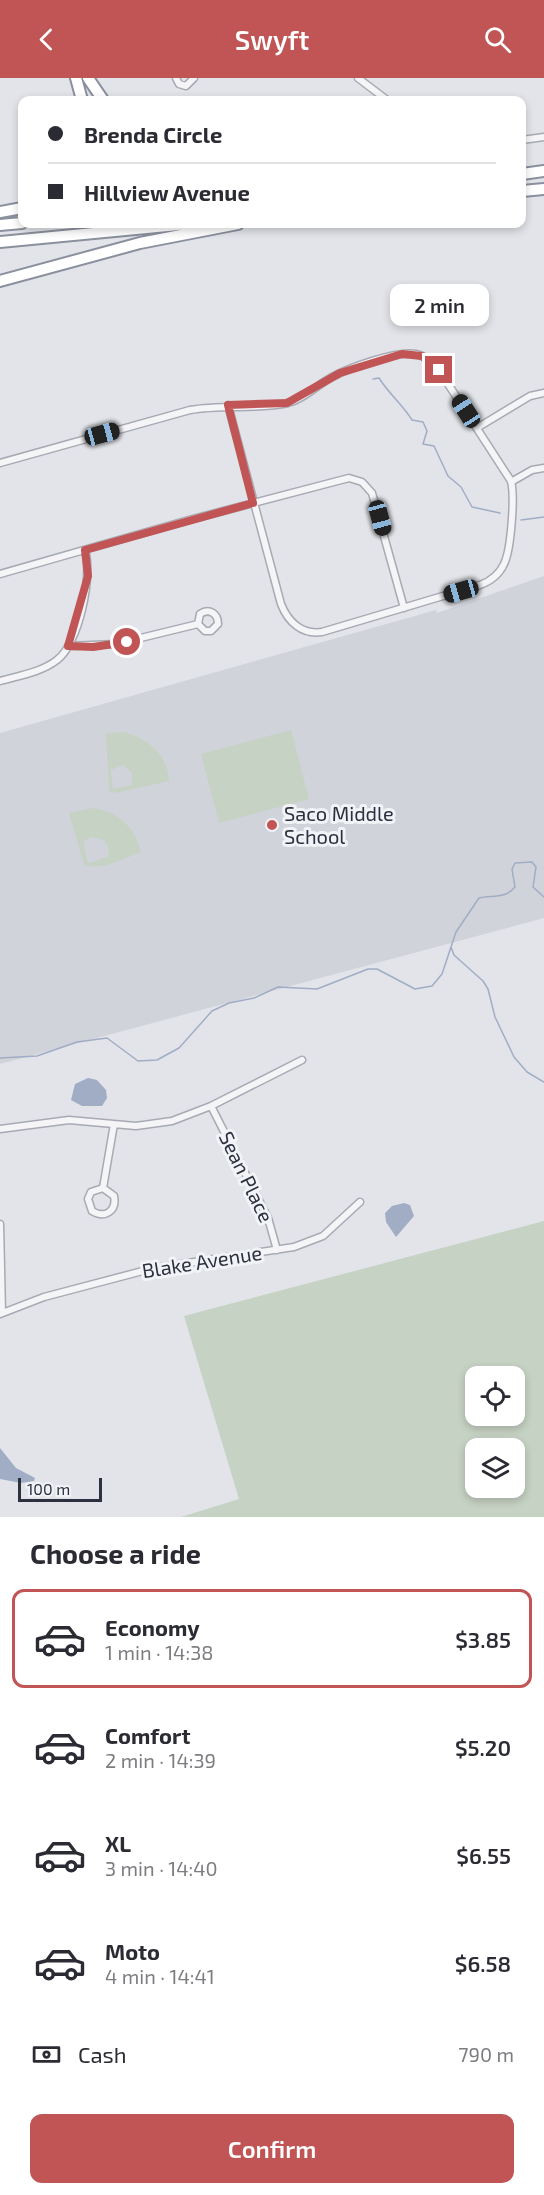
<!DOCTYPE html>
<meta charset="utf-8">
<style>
body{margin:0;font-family:"Exo 2",sans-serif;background:#f7f7f7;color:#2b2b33;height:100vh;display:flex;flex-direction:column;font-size:22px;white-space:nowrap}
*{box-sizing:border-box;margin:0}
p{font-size:20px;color:#7c7c81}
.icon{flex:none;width:33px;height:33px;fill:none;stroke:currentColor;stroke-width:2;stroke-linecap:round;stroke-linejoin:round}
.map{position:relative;height:1439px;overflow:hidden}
.drawer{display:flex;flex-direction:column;background:#fff;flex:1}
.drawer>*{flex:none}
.banner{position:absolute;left:18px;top:18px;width:508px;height:132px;border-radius:12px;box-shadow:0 3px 9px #0003;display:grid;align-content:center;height:132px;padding:0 30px;background:#fff}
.buttons{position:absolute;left:465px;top:1288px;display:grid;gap:12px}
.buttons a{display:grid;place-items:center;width:60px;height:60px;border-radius:12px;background:#fff;box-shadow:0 3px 9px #0003;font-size:30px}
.scale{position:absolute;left:18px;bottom:15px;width:84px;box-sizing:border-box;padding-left:6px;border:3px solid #2c303f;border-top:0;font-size:16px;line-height:21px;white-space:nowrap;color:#2c303f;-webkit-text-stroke:4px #f2f3f7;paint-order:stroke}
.end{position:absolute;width:27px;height:27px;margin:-14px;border:8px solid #c15555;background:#fff;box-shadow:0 0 0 3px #fff}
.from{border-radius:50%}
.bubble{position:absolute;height:42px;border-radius:12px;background:#fff;box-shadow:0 3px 9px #0003;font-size:20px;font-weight:600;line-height:42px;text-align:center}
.car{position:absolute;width:18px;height:36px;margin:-18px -9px;border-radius:8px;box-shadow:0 0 4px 2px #0007;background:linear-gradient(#222 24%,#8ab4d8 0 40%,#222 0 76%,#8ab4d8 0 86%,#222 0)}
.banner b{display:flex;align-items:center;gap:21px;height:57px;font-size:22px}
.banner b+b{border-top:2px solid #e1e1e2}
.banner i{width:15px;height:15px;background:#2b2b33}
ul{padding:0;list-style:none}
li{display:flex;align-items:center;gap:18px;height:99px;margin:0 12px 9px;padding:0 18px;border:3px solid transparent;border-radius:12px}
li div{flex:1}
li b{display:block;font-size:22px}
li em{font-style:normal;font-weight:600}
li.current{border-color:#c15555}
li>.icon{width:54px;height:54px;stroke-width:1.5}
h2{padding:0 30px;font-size:27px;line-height:72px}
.pay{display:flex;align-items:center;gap:15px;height:66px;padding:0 30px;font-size:22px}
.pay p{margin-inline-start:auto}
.primary-button{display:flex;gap:12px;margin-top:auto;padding:12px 30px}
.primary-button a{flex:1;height:69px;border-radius:12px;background:#c15555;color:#fff;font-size:24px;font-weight:600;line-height:69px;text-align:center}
header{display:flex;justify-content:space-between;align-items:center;height:78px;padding:0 30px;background:#c15555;color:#fff;font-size:27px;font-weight:600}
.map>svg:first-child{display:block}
.built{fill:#d1d3db}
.green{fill:#c6d2c4;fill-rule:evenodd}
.water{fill:#a1adc5}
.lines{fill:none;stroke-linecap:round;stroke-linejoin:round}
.stream{stroke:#a1adc5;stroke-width:1.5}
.minor-casing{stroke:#a8aab3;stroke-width:9}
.motorway-casing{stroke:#8b909e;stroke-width:14}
.minor{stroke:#f5f5f8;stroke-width:6}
.motorway{stroke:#fff;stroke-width:10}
.route{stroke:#c15555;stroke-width:8}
.poi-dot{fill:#c15555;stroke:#f2f3f7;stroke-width:2}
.labels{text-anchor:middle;stroke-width:6;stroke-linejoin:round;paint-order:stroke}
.poi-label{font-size:20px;fill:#2c303f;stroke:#f2f3f7;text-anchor:start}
.street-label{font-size:20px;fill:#2c303f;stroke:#f2f3f7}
</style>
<header><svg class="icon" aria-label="back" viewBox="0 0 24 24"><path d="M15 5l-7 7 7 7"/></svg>Swyft<svg class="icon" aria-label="search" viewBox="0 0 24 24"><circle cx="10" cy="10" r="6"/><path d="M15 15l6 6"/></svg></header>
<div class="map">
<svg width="544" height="1439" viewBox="0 0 544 1439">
<rect width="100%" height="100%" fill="#e2e4e9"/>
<!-- built -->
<path class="built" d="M544,498V840L0,986V655L436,532L437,535Z"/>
<!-- green -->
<path class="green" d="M291,652L309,721L219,745L201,676Z
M124,654C148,660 168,677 169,703L115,715L109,713L106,655ZM123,687L132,695V707L113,711L111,692Z
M92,730C118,733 135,749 141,774C127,779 98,795 84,786L69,735ZM91,759L104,762L108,769L109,778L90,785L87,783L84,764Z
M544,1143V1439H181L239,1421L184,1238ZM476,1299H514V1338H476ZM476,1371H514V1410H476Z"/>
<!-- water -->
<path class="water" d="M88,1000L97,1002L106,1012L107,1020L102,1028H82L71,1022L75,1006Z
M404,1125L410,1127L414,1138L396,1159L386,1144L385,1135L392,1128Z
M0,1370L16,1390L35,1400L34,1403L21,1405L0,1401Z"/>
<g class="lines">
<!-- stream -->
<path class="stream" d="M373,301L379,300C389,316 403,327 412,342L423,344L427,353L423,366L434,368L448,398L461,409L472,429L500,435
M521,442L544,439
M451,869L454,877L483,903L488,911L495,939L514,979L527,994L544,1004
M0,980L37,978L77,964L107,960L138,983L157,982L179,970L212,933L229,925L254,920L278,909L317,911L368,891H377L415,911L432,908L442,896L456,854L479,820C493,817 505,821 515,809L512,791L515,785L532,784L536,789L533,809L544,819"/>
<!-- minor casing -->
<g class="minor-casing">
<path id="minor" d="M176,0L179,6L186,8L194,0
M358,0L387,22
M522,62L544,59
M477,350L530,318L544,315
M0,385L190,332C222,326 257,332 288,325C304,321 317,307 332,299C349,290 397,272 416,276C426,278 433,285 439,292L511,403C515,419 511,472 504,486C499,497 491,503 480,507L322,554C302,557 288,544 281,526L228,327
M511,404L532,392L544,390
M0,496L189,442L349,400L362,404L372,415L404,530
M68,568L116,566L198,546L205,553H211L218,546C218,535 209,530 200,536L198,546
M0,603C18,598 42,594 57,582C79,566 93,497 85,473
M211,1028L268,1140L277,1172
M0,1051L69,1042L136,1048L172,1043L211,1028L302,982
M103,1110L114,1118C117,1133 105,1141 92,1133L88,1121L91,1114L103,1110L114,1046
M0,1146L2,1235
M0,1236L44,1219L154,1190L294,1169L323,1158L360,1124"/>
</g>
<!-- motorway casing -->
<g class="motorway-casing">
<path id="motorway" d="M76,0L82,22
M88,0L103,22
M522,96L544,93
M522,113L544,111
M0,134L22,130
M0,147L22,145
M0,164L188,146
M0,203L140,165L238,146"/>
</g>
<!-- minor -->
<use href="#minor" class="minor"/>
<!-- motorway -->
<use href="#motorway" class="motorway"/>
</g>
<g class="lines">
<!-- route -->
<path class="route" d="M127,564L93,569L68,568L88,498L85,472L253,425L228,327L287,325L340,295L402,276L422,278L439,292"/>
</g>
<!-- markers -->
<circle class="poi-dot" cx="272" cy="747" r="6"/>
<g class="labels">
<!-- poi labels -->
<g class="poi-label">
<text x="284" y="743">Saco Middle<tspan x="284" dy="23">School</tspan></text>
</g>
<!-- street labels -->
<g class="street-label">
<text transform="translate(246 1099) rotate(64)" y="7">Sean Place</text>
<text transform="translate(202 1184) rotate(-9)" y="7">Blake Avenue</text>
</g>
</g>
</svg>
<div class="buttons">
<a><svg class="icon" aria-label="locate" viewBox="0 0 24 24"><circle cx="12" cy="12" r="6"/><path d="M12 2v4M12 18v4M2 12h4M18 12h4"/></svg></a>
<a><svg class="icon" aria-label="layers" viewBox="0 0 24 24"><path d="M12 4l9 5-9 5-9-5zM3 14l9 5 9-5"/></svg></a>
</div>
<div class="scale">100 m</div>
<i class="end from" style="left:127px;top:564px"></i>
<i class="end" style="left:439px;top:292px"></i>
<div class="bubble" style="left:390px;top:206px;width:99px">2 min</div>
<i class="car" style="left:466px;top:333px;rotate:327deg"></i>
<i class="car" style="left:102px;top:356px;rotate:75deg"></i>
<i class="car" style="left:380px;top:440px;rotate:165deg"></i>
<i class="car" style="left:461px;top:513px;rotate:254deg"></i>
<div class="banner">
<b><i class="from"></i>Brenda Circle</b>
<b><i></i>Hillview Avenue</b>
</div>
</div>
<section class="drawer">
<h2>Choose a ride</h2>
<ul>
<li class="current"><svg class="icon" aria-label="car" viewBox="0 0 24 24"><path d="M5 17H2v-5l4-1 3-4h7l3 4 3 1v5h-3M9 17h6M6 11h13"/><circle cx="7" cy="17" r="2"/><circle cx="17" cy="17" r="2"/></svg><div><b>Economy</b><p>1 min · 14:38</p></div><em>$3.85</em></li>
<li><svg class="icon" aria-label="car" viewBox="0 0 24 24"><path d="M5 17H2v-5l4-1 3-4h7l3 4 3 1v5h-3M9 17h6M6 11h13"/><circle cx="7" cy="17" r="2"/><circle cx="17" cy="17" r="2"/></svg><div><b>Comfort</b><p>2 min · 14:39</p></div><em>$5.20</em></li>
<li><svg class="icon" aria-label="car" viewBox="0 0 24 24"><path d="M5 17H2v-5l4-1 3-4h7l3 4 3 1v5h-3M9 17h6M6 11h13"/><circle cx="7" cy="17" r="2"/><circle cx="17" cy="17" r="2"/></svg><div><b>XL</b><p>3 min · 14:40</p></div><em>$6.55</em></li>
<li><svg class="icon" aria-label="car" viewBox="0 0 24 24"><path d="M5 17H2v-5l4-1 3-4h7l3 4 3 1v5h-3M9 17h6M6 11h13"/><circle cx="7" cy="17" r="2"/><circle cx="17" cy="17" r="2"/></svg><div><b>Moto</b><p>4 min · 14:41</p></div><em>$6.58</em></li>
</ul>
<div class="pay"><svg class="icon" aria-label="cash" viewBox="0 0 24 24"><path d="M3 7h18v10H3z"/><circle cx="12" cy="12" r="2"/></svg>Cash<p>790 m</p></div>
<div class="primary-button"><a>Confirm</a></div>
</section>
